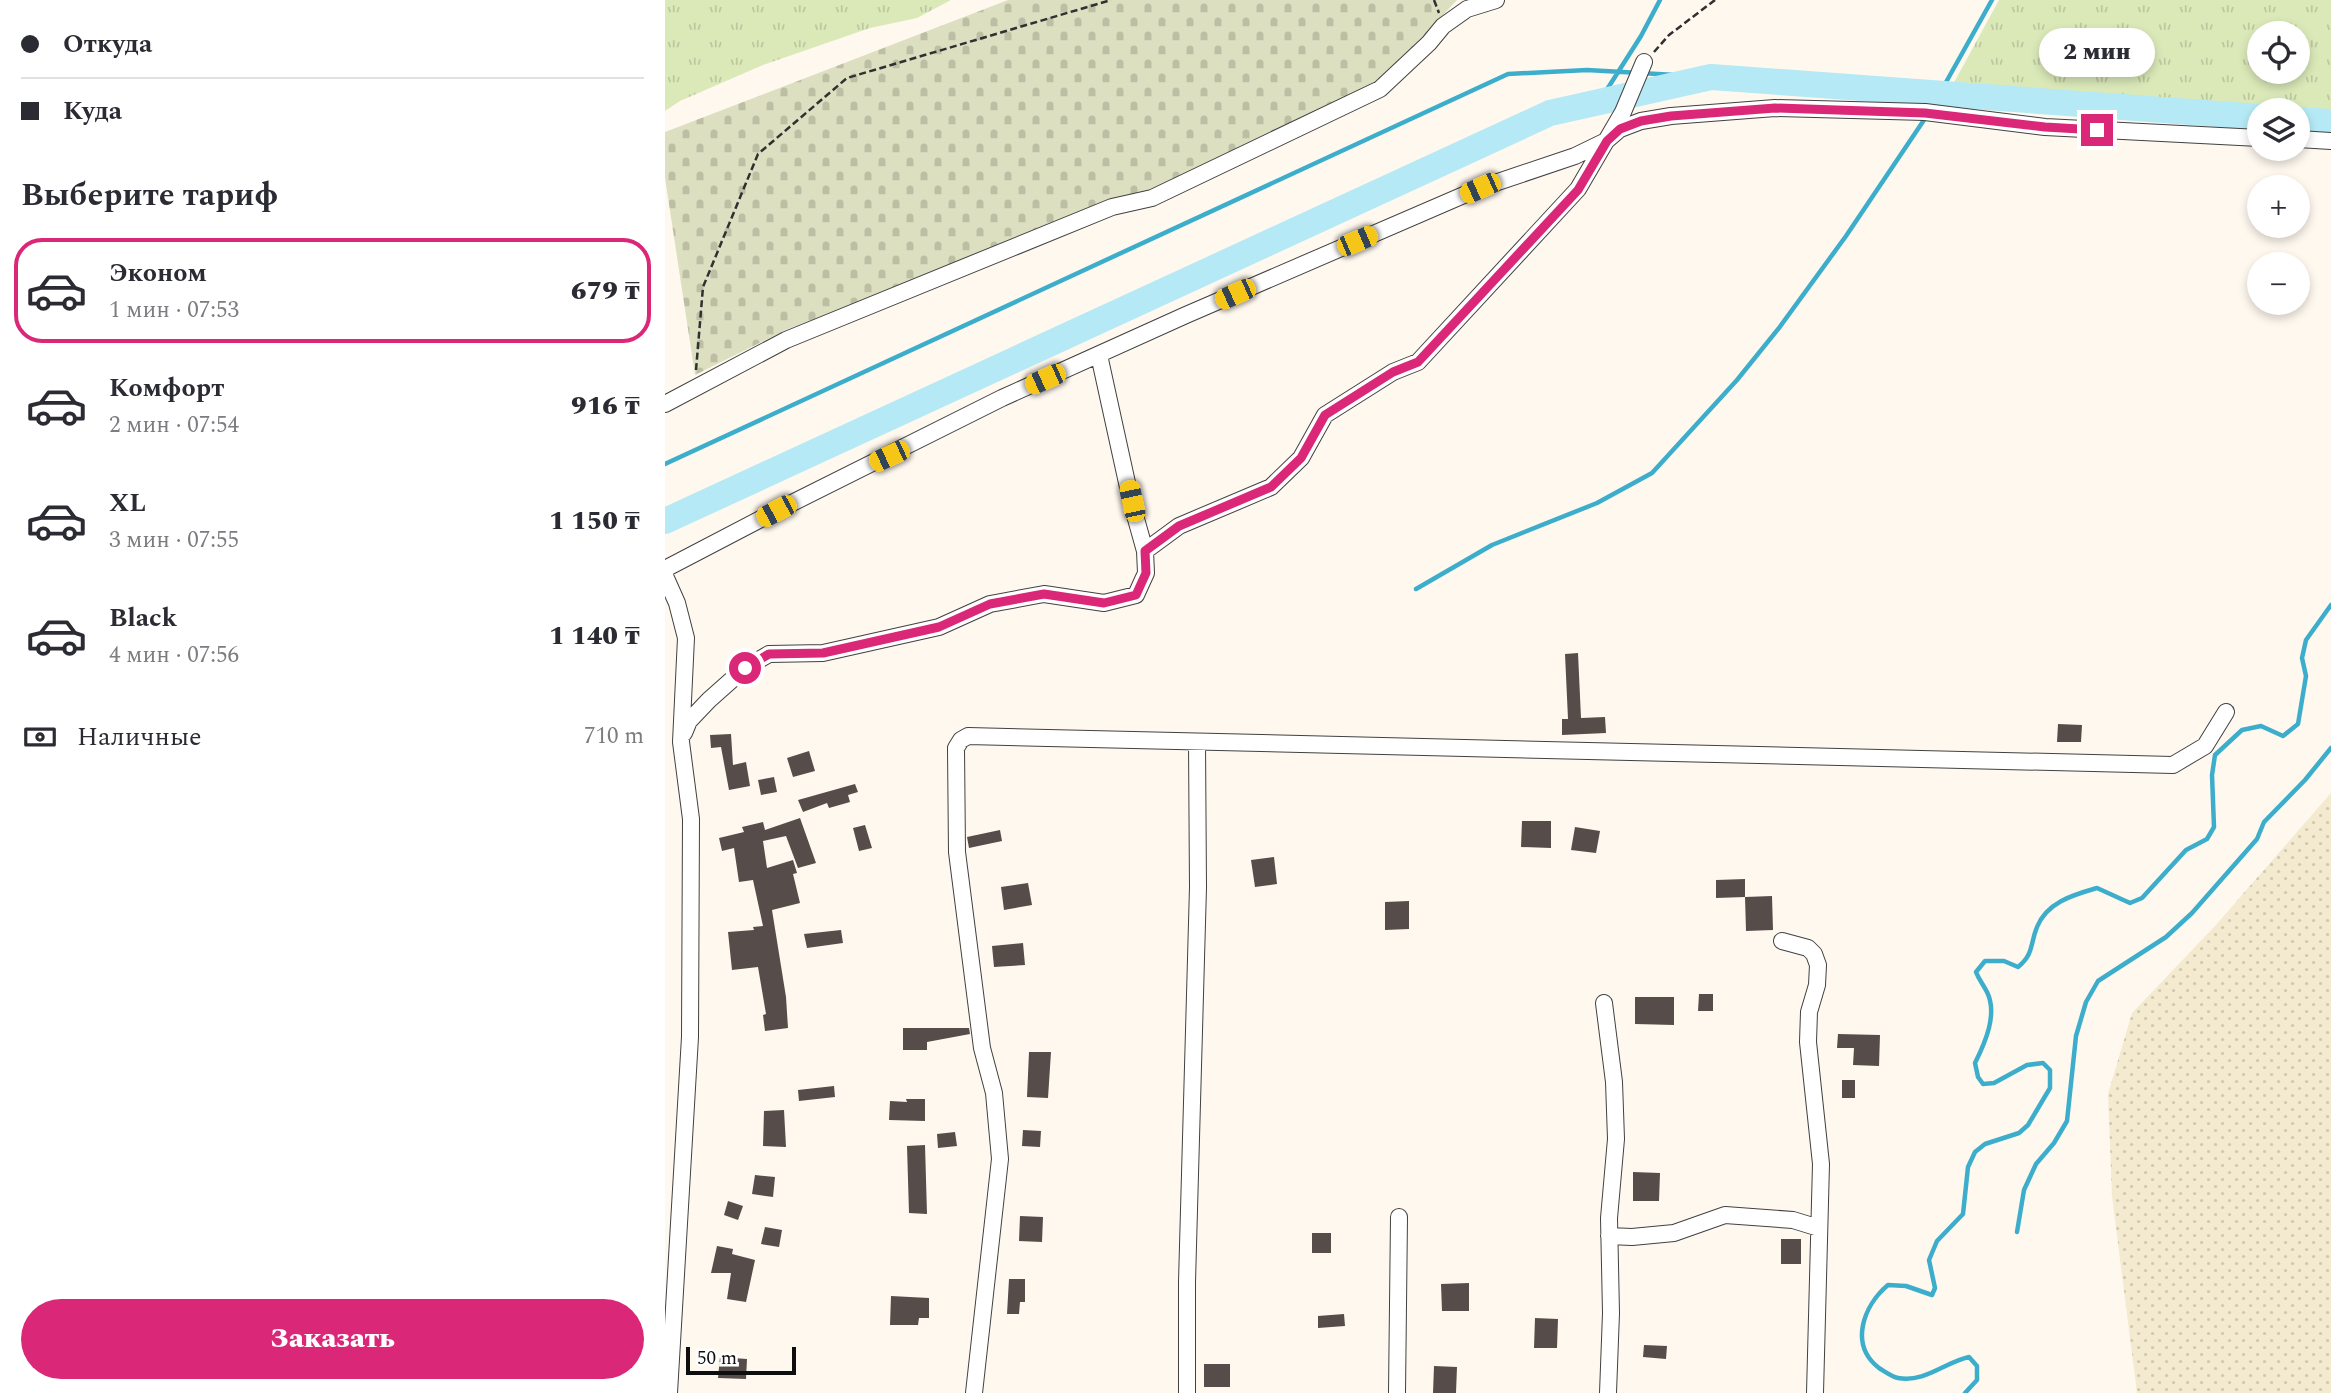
<!DOCTYPE html>
<html lang="ru">
<meta charset="utf-8">
<style>
body{margin:0;font-family:Spectral,serif;background:#f7f7f7;color:#2b2b33;height:100vh;display:flex;flex-direction:column;font-size:26px;white-space:nowrap}
*{box-sizing:border-box;margin:0}
p{font-size:23px;color:#7c7c81}
.icon{flex:none;width:38px;height:38px;fill:none;stroke:currentColor;stroke-width:2;stroke-linecap:round;stroke-linejoin:round}
.map{position:relative;flex:1;overflow:hidden}
.panel{display:flex;flex-direction:column;background:#fff;width:665px}
.panel>*{flex:none}
.hud{display:grid;align-content:center;height:154px;padding:0 21px;background:#fff}
.buttons{position:absolute;left:1582px;top:21px;display:grid;gap:14px}
.buttons a{display:grid;place-items:center;width:63px;height:63px;border-radius:50%;background:#fff;box-shadow:0 4px 10px #0003;font-size:35px}
.scale{position:absolute;left:21px;bottom:18px;width:110px;box-sizing:border-box;padding-left:7px;border:4px solid #0e0e0e;border-top:0;font-size:19px;line-height:24px;white-space:nowrap;color:#0e0e0e;-webkit-text-stroke:5px #fff;paint-order:stroke}
.end{position:absolute;width:32px;height:32px;margin:-16px;border:9px solid #db2777;background:#fff;box-shadow:0 0 0 4px #fff}
.from{border-radius:50%}
.bubble{position:absolute;height:49px;border-radius:24px;background:#fff;box-shadow:0 4px 10px #0003;font-size:23px;font-weight:800;line-height:49px;text-align:center}
.car{position:absolute;width:21px;height:42px;margin:-21px -10px;border-radius:9px;box-shadow:0 0 5px 2px #0007;background:linear-gradient(#f5c518 24%,#345 0 40%,#f5c518 0 76%,#345 0 86%,#f5c518 0)}
.hud b{display:flex;align-items:center;gap:24px;height:66px;font-size:26px}
.hud b+b{border-top:2px solid #e1e1e2}
.hud i{width:18px;height:18px;background:#2b2b33}
ul{padding:0;list-style:none}
li{display:flex;align-items:center;gap:21px;height:105px;margin:0 14px 10px;padding:0 7px;border:4px solid transparent;border-radius:28px}
li div{flex:1}
li b{display:block;font-size:26px}
li em{font-style:normal;font-weight:800}
li.selected{border-color:#db2777}
li>.icon{width:63px;height:63px;stroke-width:1.5}
h2{padding:0 21px;font-size:32px;line-height:84px}
.pay{display:flex;align-items:center;gap:18px;height:77px;padding:0 21px;font-size:26px}
.pay p{margin-inline-start:auto}
.cta{display:flex;gap:14px;margin-top:auto;padding:14px 21px}
.cta a{flex:1;height:80px;border-radius:42px;background:#db2777;color:#fff;font-size:28px;font-weight:800;line-height:80px;text-align:center}
main{display:flex;flex:1;min-height:0}
.map>svg:first-child{display:block}
.farmland{fill:url(#farmland-dots)}
.grass{fill:url(#grass-tufts);fill-rule:evenodd}
.cemetery{fill:url(#cemetery-stones)}
.lines{fill:none;stroke-linecap:round;stroke-linejoin:round}
.stream{stroke:#3caecc;stroke-width:4.5}
.river{stroke:#b4e9f5;stroke-width:26}
.building{fill:#564c4a}
.minor-casing{stroke:#414141;stroke-width:18}
.path{stroke:#303030;stroke-width:2.5;stroke-dasharray:7 3.5;stroke-linecap:butt}
.minor{stroke:#fff;stroke-width:16}
.route{stroke:#db2777;stroke-width:9}
</style>
<main>
<section class="panel">
<div class="hud">
<b><i class="from"></i>Откуда</b>
<b><i></i>Куда</b>
</div>
<h2>Выберите тариф</h2>
<ul>
<li class="selected"><svg class="icon" aria-label="car" viewBox="0 0 24 24"><path d="M5 17H2v-5l4-1 3-4h7l3 4 3 1v5h-3M9 17h6M6 11h13"/><circle cx="7" cy="17" r="2"/><circle cx="17" cy="17" r="2"/></svg><div><b>Эконом</b><p>1 мин · 07:53</p></div><em>679 ₸</em></li>
<li><svg class="icon" aria-label="car" viewBox="0 0 24 24"><path d="M5 17H2v-5l4-1 3-4h7l3 4 3 1v5h-3M9 17h6M6 11h13"/><circle cx="7" cy="17" r="2"/><circle cx="17" cy="17" r="2"/></svg><div><b>Комфорт</b><p>2 мин · 07:54</p></div><em>916 ₸</em></li>
<li><svg class="icon" aria-label="car" viewBox="0 0 24 24"><path d="M5 17H2v-5l4-1 3-4h7l3 4 3 1v5h-3M9 17h6M6 11h13"/><circle cx="7" cy="17" r="2"/><circle cx="17" cy="17" r="2"/></svg><div><b>XL</b><p>3 мин · 07:55</p></div><em>1 150 ₸</em></li>
<li><svg class="icon" aria-label="car" viewBox="0 0 24 24"><path d="M5 17H2v-5l4-1 3-4h7l3 4 3 1v5h-3M9 17h6M6 11h13"/><circle cx="7" cy="17" r="2"/><circle cx="17" cy="17" r="2"/></svg><div><b>Black</b><p>4 мин · 07:56</p></div><em>1 140 ₸</em></li>
</ul>
<div class="pay"><svg class="icon" aria-label="cash" viewBox="0 0 24 24"><path d="M3 7h18v10H3z"/><circle cx="12" cy="12" r="2"/></svg>Наличные<p>710 m</p></div>
<div class="cta"><a>Заказать</a></div>
</section>
<div class="map">
<svg width="1666" height="1393" viewBox="0 0 1666 1393">
<defs>
<pattern id="farmland-dots" width="8" height="8" patternUnits="userSpaceOnUse" patternTransform="scale(1.75)"><rect width="8" height="8" fill="#f4eacf"/><path d="M2 2h.1M6 6h.1" fill="none" stroke="#d0c8b1" stroke-width="1.8" stroke-linecap="round"/></pattern>
<pattern id="grass-tufts" width="24" height="20" patternUnits="userSpaceOnUse" patternTransform="scale(1.75)"><rect width="24" height="20" fill="#dbe9b9"/><path d="M3 7l-1-3M5 7V3M7 7l1-3M15 17l-1-3M17 17v-4M19 17l1-3" fill="none" stroke="#bbc79e"/></pattern>
<pattern id="cemetery-stones" width="16" height="16" patternUnits="userSpaceOnUse" patternTransform="scale(1.75)"><rect width="16" height="16" fill="#dce0c0"/><path d="M2 7V4a2 2 0 0 1 4 0v3zM10 15v-3a2 2 0 0 1 4 0v3z" fill="#bcbfa4"/></pattern>
</defs>
<rect width="100%" height="100%" fill="#fff8ef"/>
<!-- farmland -->
<path class="farmland" d="M1666,793V1393H1472L1447,1196L1443,1094L1467,1013L1550,926Z"/>
<!-- grass -->
<path class="grass" d="M0,0H286L252,18L205,28L98,65L15,101L0,111Z
M1334,0H1666V113L1286,88ZM1594,33H1633V72H1594Z"/>
<!-- cemetery -->
<path class="cemetery" d="M343,0H792L726,71L642,125L360,240L123,329L30,375L0,178V132Z"/>
<g class="lines">
<!-- stream -->
<path class="stream" d="M934,102L976,36L995,0
M1266,109L1327,0
M0,464L843,74L922,70L1046,77
M751,589L827,545L932,503L987,473L1072,380L1114,328L1181,236L1261,117
M1352,1232L1359,1190L1371,1164L1389,1143L1402,1121L1411,1036L1421,1002L1433,981L1501,937L1527,913L1592,839L1599,822L1640,780L1666,748
M1300,1393L1312,1380V1366L1304,1357C1280,1362 1260,1383 1233,1378C1227,1377 1219,1371 1214,1368C1184,1345 1198,1306 1223,1285L1241,1286L1267,1295L1270,1288L1264,1260L1272,1241L1298,1214L1303,1167L1310,1152L1320,1144L1354,1133L1363,1125L1385,1088V1070L1378,1063L1362,1065L1329,1083L1318,1084L1313,1077L1310,1063C1320,1043 1333,1014 1322,992C1318,984 1314,980 1311,972L1320,961H1339L1353,967C1369,954 1365,944 1372,927C1382,902 1408,895 1432,888L1465,903L1477,898L1521,850L1542,839L1549,827L1547,775L1550,755L1577,730L1596,726L1618,736L1633,724L1641,676L1637,658L1641,640L1666,605"/>
<!-- river -->
<path class="river" d="M1633,120L1666,122
M0,521L885,113L1046,77L1594,117"/>
</g>
<!-- building -->
<path class="building" d="M913,653L916,718L940,717L941,733L897,735V719H903L900,654Z
M1393,724L1417,725L1416,742H1392Z
M66,734L68,765L81,762L85,786L64,790L56,747L46,748L45,735Z
M144,751L150,771L128,777L122,758Z
M109,777L112,792L96,795L93,780Z
M190,784L193,792L183,795L185,802L164,808L162,803L138,812L133,800Z
M135,818L151,863L133,868L121,836L98,841L102,868L128,860L132,873L128,874L135,903L107,910L121,997L123,1028L100,1031L98,1015L101,1014L93,967L67,970L63,932L89,930L88,927L98,926L88,880L74,882L69,848L57,851L54,838L79,832L77,827L98,822L100,830Z
M857,821H886V848L856,847Z
M200,825L207,848L194,851L188,828Z
M910,827L935,831L931,853L906,850Z
M335,830L337,841L304,848L302,837Z
M609,857L612,884L590,887L586,860Z
M1080,879V897L1051,898V880Z
M363,883L367,905L339,910L336,887Z
M1107,896L1108,930L1081,931L1080,897Z
M744,901V929L720,930V902Z
M176,930L178,943L142,948L139,934Z
M358,943L360,965L329,967L327,946Z
M1034,994H1048V1011H1033Z
M970,997H1009V1025L970,1024Z
M238,1028H304L305,1034L262,1042V1050H238Z
M1173,1034L1215,1035L1214,1066L1188,1065L1189,1048H1172Z
M364,1052H386L383,1098L362,1097Z
M1177,1080H1190V1098H1177Z
M169,1086L170,1097L134,1101L133,1090Z
M241,1099H260V1121L224,1120L225,1101L242,1102Z
M119,1110L121,1147L98,1146L99,1111Z
M358,1130L376,1131L375,1147L357,1146Z
M290,1132L292,1146L273,1148L272,1134Z
M260,1145L262,1214L244,1213L242,1146Z
M968,1172L995,1173L994,1201H968Z
M90,1175L110,1177L108,1197L87,1194Z
M63,1201L78,1206L73,1220L59,1215Z
M355,1216L378,1217L377,1242L354,1241Z
M100,1227L117,1230L114,1247L96,1244Z
M647,1233H666V1253H647Z
M1116,1239H1136V1264H1116Z
M52,1246L68,1249L67,1254L90,1260L81,1302L62,1299L66,1273H46Z
M344,1279H360V1302H355L354,1314H342Z
M804,1283V1311H777L776,1284Z
M226,1296L264,1298V1318H254L253,1325H225Z
M679,1314L680,1326L653,1328V1316Z
M870,1318L893,1319L892,1348H869Z
M979,1345L1002,1346L1001,1359L978,1357Z
M55,1357L82,1359L81,1379L53,1378Z
M539,1364H565V1387H539Z
M769,1366L792,1367L791,1393H768Z"/>
<g class="lines">
<!-- minor casing -->
<g class="minor-casing">
<path id="minor" d="M1633,139L1666,141
M0,404L121,340L447,207L487,198L715,89L764,43L778,26L802,9L831,0
M480,551L514,526L606,487L636,458L660,415L728,372L753,362L913,189L958,112L979,62
M0,569L111,511L337,398L521,315L815,188L910,156L941,141L955,129L976,121L1006,116L1110,108L1260,112L1380,127L1594,138
M0,576L12,603L21,638L16,742L26,819L25,1037L4,1393
M19,733L24,721L44,700L80,668L104,654L158,653L274,627L325,604L379,594L439,603L471,595L481,573L480,551L466,501L434,355
M1117,941L1143,948L1149,954L1153,965L1152,985L1144,1012L1143,1042L1156,1164L1150,1393
M939,1003L949,1082L951,1139L944,1218L946,1313L943,1393
M944,1236L967,1237L1009,1233L1060,1215L1128,1220L1154,1228
M309,1393L335,1159L329,1093L317,1048L292,852L291,748L296,740L303,736L1508,765L1540,746L1561,712
M522,1393V1282L533,887L532,743
M732,1393L734,1217"/>
</g>
<!-- path -->
<path class="path" d="M769,0L774,13
M989,52L1004,35L1050,0
M31,370L38,287L93,154L182,78L446,0"/>
<!-- minor -->
<use href="#minor" class="minor"/>
</g>
<g class="lines">
<!-- route -->
<path class="route" d="M80,668L104,654L158,653L274,627L325,604L379,594L439,603L471,595L481,573L480,551L514,526L606,487L636,458L660,415L728,372L753,362L913,190L942,141L955,129L976,121L1006,116L1110,108L1260,113L1380,127L1432,130"/>
</g>
</svg>
<div class="buttons">
<a><svg class="icon" aria-label="locate" viewBox="0 0 24 24"><circle cx="12" cy="12" r="6"/><path d="M12 2v4M12 18v4M2 12h4M18 12h4"/></svg></a>
<a><svg class="icon" aria-label="layers" viewBox="0 0 24 24"><path d="M12 4l9 5-9 5-9-5zM3 14l9 5 9-5"/></svg></a>
<a>+</a>
<a>−</a>
</div>
<div class="scale">50 m</div>
<i class="end from" style="left:80px;top:668px"></i>
<i class="end" style="left:1432px;top:130px"></i>
<div class="bubble" style="left:1374px;top:28px;width:116px">2 мин</div>
<i class="car" style="left:815px;top:188px;rotate:246deg"></i>
<i class="car" style="left:692px;top:241px;rotate:67deg"></i>
<i class="car" style="left:570px;top:294px;rotate:246deg"></i>
<i class="car" style="left:380px;top:379px;rotate:246deg"></i>
<i class="car" style="left:224px;top:456px;rotate:245deg"></i>
<i class="car" style="left:467px;top:501px;rotate:348deg"></i>
<i class="car" style="left:111px;top:511px;rotate:242deg"></i>
</div>
</main>
